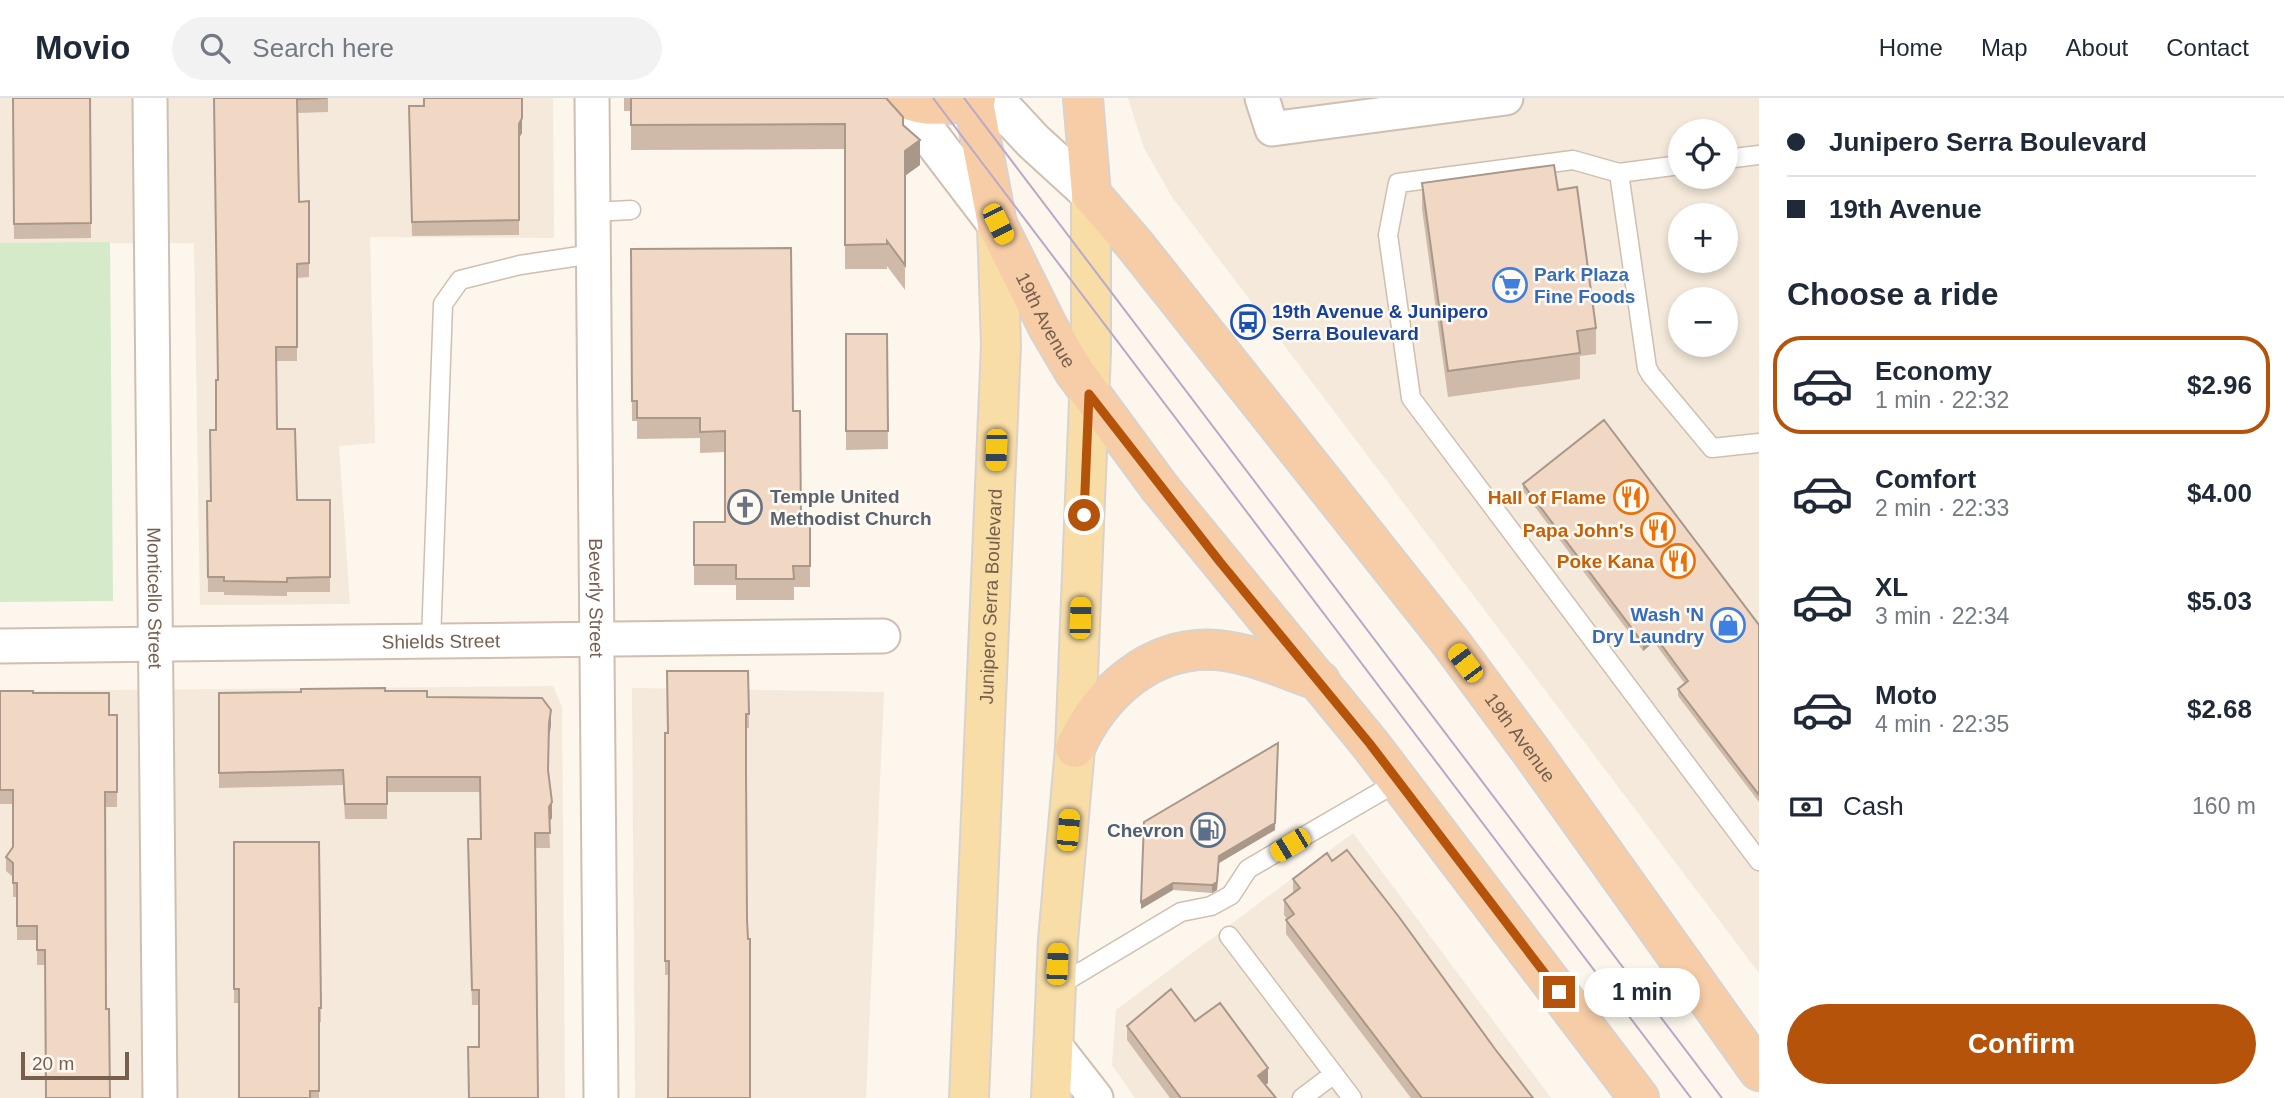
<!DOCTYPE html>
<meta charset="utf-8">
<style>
body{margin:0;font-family:Arial,sans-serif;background:#f2f2f3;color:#1f2937;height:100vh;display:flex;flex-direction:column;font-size:26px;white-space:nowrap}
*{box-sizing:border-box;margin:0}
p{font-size:23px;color:#747a83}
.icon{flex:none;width:38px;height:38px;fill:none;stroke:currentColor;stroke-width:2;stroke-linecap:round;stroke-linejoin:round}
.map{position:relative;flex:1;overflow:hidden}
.sheet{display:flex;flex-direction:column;background:#fff;width:525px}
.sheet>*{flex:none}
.guide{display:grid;align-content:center;height:154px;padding:0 28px;background:#fff}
.fabs{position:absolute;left:1668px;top:21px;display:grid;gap:14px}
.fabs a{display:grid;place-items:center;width:70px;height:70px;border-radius:50%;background:#fff;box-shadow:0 4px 10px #0003;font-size:35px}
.scale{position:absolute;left:21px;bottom:18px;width:108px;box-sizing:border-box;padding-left:7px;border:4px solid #775f4e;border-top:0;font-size:19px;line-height:24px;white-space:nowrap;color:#775f4e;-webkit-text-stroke:5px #fefaf2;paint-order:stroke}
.end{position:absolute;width:32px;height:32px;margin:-16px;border:9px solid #b45309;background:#fff;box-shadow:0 0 0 4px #fff}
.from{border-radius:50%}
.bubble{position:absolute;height:49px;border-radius:24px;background:#fff;box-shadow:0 4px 10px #0003;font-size:23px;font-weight:800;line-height:49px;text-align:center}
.car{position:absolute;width:21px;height:42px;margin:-21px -10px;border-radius:9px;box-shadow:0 0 5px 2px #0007;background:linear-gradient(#f5c518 24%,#345 0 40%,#f5c518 0 76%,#345 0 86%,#f5c518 0)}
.guide b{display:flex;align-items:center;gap:24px;height:66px;font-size:26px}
.guide b+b{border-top:2px solid #e0e1e3}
.guide i{width:18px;height:18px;background:#1f2937}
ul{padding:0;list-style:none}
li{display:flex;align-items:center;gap:21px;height:98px;margin:0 14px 10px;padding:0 14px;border:4px solid transparent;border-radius:28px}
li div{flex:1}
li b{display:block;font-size:26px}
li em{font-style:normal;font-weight:800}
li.selected{border-color:#b45309}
li>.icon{width:63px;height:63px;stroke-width:1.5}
h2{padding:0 28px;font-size:32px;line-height:84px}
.pay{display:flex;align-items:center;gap:18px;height:77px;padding:0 28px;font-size:26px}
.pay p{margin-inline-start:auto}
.button{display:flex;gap:14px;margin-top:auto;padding:14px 28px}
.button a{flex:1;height:80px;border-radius:42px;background:#b45309;color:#fff;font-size:28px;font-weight:800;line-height:80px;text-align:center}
header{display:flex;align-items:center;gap:42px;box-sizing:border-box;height:98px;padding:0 35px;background:#fff;border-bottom:2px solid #e0e1e3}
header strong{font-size:33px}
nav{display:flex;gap:38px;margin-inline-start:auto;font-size:24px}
.search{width:490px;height:63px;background:#f2f2f3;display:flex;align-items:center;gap:18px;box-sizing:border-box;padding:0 24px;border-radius:38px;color:#747a83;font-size:26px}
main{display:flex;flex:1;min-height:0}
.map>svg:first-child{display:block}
.residential{fill:#f4e9da;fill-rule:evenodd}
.green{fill:#d5eac9}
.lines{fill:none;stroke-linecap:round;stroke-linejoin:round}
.service-casing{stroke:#cfbfb0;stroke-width:21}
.minor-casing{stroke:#cfbfb0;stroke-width:37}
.tertiary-casing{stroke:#cfbfb0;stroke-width:42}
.primary-casing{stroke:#d9d2cd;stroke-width:42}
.trunk-casing{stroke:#d9d2cd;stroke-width:42}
.service{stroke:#fff;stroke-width:18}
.minor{stroke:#fff;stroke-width:33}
.tertiary{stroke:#fff;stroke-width:38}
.primary{stroke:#f8dda7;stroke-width:38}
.trunk{stroke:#f6cda6;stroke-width:38}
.tram{stroke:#baa8c7;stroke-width:2}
.wall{fill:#cfbaa9}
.shaded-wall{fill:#a99789}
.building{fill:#f1d8c4;stroke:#a99789;stroke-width:2}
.route{stroke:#b45309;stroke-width:9}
.labels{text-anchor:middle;stroke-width:5;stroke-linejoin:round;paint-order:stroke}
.shop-label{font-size:19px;font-weight:bold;fill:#366cbe;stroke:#fefaf2;text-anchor:start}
.transit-label{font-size:19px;font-weight:bold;fill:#164399;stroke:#fefaf2;text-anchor:start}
.street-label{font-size:19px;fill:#775f4e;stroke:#fefaf2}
.worship-label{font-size:19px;font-weight:bold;fill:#5b616d;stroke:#fefaf2;text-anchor:start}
.food-label{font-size:19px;font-weight:bold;fill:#c56008;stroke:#fefaf2;text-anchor:end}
.service-label{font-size:19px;font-weight:bold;fill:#4e5e75;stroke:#fefaf2;text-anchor:end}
</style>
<header>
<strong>Movio</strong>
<div class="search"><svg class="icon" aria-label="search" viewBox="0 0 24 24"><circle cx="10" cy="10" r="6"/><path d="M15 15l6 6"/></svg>Search here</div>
<nav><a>Home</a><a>Map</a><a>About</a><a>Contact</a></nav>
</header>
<main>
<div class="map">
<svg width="1759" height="1000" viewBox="0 0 1759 1000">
<rect width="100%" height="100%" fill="#fcf6ec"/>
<!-- residential -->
<path class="residential" d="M0,0H553L554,140L370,139L375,345L339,348L350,506L200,507L194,145H0Z
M1128,0H1759V875L1172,99L1144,50ZM1680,33H1726V79H1680ZM1680,117H1726V163H1680ZM1680,201H1726V247H1680Z
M553,588L562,609L565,1000H0V593Z
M632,590L884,594L866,1000H635Z
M1353,735L1551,1000H1135L1112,967L1116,912Z"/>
<!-- green -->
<path class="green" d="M110,144L113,503L0,504V145Z"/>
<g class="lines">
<!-- service casing -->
<g class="service-casing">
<path id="service" d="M1726,61L1759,57
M1680,67L1619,75L1573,62L1398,85L1388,137L1411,300L1759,763
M1619,75L1647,270L1651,277L1712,350L1759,345
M593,114L631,112
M431,543L443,206L460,182L520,167L593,156
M1229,838L1352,1000
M1056,889L1181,814L1211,808L1231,797L1248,771L1399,683
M1302,1000L1334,976"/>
</g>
<!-- minor casing -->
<g class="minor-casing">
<g id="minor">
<path id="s1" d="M150,0L160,1000"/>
<path id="s2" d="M592,0L601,1000"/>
<path d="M1262,0L1272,31L1506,0"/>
<path id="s3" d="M0,548L883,538"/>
<path d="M1053,945L1096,1000"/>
</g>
</g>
<!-- tertiary casing -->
<g class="tertiary-casing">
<path id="tertiary" d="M901,0L997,126
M993,0L1033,43L1091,96"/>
</g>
<!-- primary casing -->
<g class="primary-casing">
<g id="primary">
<path id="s4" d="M969,1000L1001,247L997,126"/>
<path d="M1051,1000L1058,842L1075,650L1091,253V96"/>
</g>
</g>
<!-- trunk casing -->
<g class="trunk-casing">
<g id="trunk">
<path d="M904,0C927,11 952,7 976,0"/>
<path id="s5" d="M973,0L997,126L1048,229L1074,273L1160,390L1370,646L1639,1000"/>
<path id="s6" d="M1083,0L1091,96L1135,147L1451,545L1533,656L1759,973"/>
<path d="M1075,650C1100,594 1152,547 1217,552C1252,555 1287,572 1320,583"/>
</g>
</g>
<!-- service -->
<use href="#service" class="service"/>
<!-- minor -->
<use href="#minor" class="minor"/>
<!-- tertiary -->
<use href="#tertiary" class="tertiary"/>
<!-- primary -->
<use href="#primary" class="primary"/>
<!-- trunk -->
<use href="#trunk" class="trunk"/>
<!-- tram -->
<path class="tram" d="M933,0L1691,1000
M964,0L1722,1000"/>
</g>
<!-- wall -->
<path class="wall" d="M13,0H90L91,140L14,141Z
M214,0H328V14L298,15L299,104L309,103V179L297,180V263H277V331L297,402H330V494H287V498L224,497V494H208L207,403H211L216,332L218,282Z
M624,0H886L903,27L920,67L905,77V192L887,168V171H845V51L631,52V13H624Z
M409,8H424L522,35L519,40V137L412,138Z
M1422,85L1558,92L1596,230V256L1580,258V281L1448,299L1422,111Z
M631,151L793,313L801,426H810V489H794V502H736V487H694V424H725V354L700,355V340L637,341V323H632Z
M846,236H887L888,351L846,352Z
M1523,386L1759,527V704L1678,598V591L1685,586L1654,544L1643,553L1523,393Z
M748,573L749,630H746L669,877H665V635H667Z
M0,593L33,595L109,617H117V709H105L106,911L110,1000L45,867H37V842H17V799H13V779L6,773V759L13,749V706H0Z
M385,593L427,599L551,627L549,640L548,674L552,720L549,724L550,750H535L479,949V907H472L468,756L481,741L480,694H387V721H345L343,687L219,690V595Z
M1144,724L1275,732L1219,765L1217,792L1212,795L1173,792L1141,811Z
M234,744H319L321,924H319V1000H239V905H234Z
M1332,763L1495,951L1533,1000H1411L1286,836V822L1287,821L1284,817V802L1293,796V781Z
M1195,923L1268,985L1265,987L1276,1000H1170L1127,942V928Z"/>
<!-- shaded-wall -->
<path class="shaded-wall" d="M522,20V35L519,40V26Z
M920,42V67L905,78V53Z
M1654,537V544L1643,553V545Z
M551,612V627L549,640V625Z
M1278,645L1275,732L1219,765L1217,792L1212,795V787L1219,758Z
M552,704V720L549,724V709Z
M1173,785V792L1141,811V804Z
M1268,970V985L1258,992V978Z"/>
<!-- building -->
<path class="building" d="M13,0H90L91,125L14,126Z
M214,0H327L297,1L299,104L309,103V165L297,166V249H276L277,331H295L297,402H330V479L287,480V484L224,483V479H208L207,403H211L210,332H216V282H218Z
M424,0H522V20L519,26V122L412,124L409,8H424Z
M631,0H886L903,19V27L920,42L905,53V167L887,143V146L845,147V26L631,27Z
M1554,67L1558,92L1577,89L1596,230L1577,233L1580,255L1448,273L1422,85Z
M791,150L793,313H800L801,426H810V468H793L794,481H736V467H694V424H725V333L700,334V320H637V303H632L631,151Z
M846,236H887L888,333H846Z
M1604,322L1759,527V697L1678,591L1688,583L1654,537L1643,545L1523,386Z
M667,573H748L749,616H746V676L747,822L748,841H750V1000H668L669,863H665V635H668Z
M385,590V593H427V599L542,600L551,612L549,625L548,672L552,704L549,709L550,735H535L538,1000H469L468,949H479V892H472L468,741H481L480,679H387V706H345L343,672L219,675V595L301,594V591Z
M0,593H33V595H109V617H117V694H105L106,911H109L110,1000H46L45,852H37V828H17V785H13V765L6,759L13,749V692H0Z
M1278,645L1275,725L1219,758L1217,784L1212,787L1173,785L1141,804L1144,724Z
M234,744H319L321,910H319V993H310V1000H239V891H234Z
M1347,752L1399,819L1495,951L1533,1000H1422L1286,822L1294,816L1284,802L1300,790L1293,781L1327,755L1332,763Z
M1171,891L1195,923L1220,905L1268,970L1258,978L1276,1000H1181L1127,928Z"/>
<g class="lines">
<!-- route -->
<path class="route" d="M1084,417L1089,296L1220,464L1370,646L1559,894"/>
</g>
<!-- icons -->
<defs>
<g id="supermarket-ring" transform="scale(1.75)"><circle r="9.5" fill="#fefaf2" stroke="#3f7fe0" stroke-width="1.5"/><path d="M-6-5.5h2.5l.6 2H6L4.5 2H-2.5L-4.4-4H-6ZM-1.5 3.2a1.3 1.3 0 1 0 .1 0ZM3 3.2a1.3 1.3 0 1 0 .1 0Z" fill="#3f7fe0"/></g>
<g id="bus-ring" transform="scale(1.75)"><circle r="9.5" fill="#fefaf2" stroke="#1a4fb4" stroke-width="1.5"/><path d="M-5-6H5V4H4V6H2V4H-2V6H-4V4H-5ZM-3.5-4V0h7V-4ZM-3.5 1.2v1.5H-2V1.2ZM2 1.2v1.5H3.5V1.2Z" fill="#1a4fb4"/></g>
<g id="restaurant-ring" transform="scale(1.75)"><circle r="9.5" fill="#fefaf2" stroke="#e8710a" stroke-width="1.5"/><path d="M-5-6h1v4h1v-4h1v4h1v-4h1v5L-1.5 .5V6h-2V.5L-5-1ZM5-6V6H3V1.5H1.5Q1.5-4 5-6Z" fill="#e8710a"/></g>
<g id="church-ring" transform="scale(1.75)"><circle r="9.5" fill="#fefaf2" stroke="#6b7280" stroke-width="1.5"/><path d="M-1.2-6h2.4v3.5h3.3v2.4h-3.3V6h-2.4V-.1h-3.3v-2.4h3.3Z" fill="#6b7280"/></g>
<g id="shop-ring" transform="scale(1.75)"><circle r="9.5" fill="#fefaf2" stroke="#3f7fe0" stroke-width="1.5"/><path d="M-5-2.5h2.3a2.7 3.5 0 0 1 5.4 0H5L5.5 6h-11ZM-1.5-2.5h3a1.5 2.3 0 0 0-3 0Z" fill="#3f7fe0"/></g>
<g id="fuel-ring" transform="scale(1.75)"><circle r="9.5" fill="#fefaf2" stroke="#5c6f8a" stroke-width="1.5"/><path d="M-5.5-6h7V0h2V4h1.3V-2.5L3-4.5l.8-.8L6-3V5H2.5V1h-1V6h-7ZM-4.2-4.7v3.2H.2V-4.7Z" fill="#5c6f8a"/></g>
</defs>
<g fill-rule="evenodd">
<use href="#supermarket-ring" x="1510" y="187"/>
<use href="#bus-ring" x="1248" y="224"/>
<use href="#restaurant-ring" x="1631" y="399"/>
<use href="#church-ring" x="745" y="409"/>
<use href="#restaurant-ring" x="1658" y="432"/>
<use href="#restaurant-ring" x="1678" y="463"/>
<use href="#shop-ring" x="1728" y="527"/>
<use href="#fuel-ring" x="1208" y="732"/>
</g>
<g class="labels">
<!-- shop labels -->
<g class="shop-label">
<text x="1534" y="183">Park Plaza<tspan x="1534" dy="22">Fine Foods</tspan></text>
<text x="1704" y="523" text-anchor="end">Wash 'N<tspan x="1704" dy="22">Dry Laundry</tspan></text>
</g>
<!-- transit labels -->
<g class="transit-label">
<text x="1272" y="220">19th Avenue &amp; Junipero<tspan x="1272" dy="22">Serra Boulevard</tspan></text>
</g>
<!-- street labels -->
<g class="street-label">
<text dy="7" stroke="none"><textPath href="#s5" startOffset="236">19th Avenue</textPath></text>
<text dy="7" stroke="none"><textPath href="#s4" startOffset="502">Junipero Serra Boulevard</textPath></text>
<text dy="7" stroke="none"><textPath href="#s1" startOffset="500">Monticello Street</textPath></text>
<text dy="7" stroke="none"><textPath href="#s2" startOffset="500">Beverly Street</textPath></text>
<text dy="7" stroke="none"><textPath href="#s3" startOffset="441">Shields Street</textPath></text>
<text dy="7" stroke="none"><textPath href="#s6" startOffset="789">19th Avenue</textPath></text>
</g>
<!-- worship labels -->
<g class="worship-label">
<text x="770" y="405">Temple United<tspan x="770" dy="22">Methodist Church</tspan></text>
</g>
<!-- food labels -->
<g class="food-label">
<text x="1606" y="406">Hall of Flame</text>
<text x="1634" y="439">Papa John's</text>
<text x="1654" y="470">Poke Kana</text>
</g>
<!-- service labels -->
<g class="service-label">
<text x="1184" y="739">Chevron</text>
</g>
</g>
</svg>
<div class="fabs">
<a><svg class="icon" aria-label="locate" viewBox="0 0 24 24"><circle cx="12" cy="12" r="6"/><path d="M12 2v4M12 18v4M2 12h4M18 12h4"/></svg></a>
<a>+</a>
<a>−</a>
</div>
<div class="scale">20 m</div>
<i class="end from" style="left:1084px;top:417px"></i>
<i class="end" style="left:1559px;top:894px"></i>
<div class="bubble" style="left:1584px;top:870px;width:116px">1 min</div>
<i class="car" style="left:998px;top:126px;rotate:154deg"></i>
<i class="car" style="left:996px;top:352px;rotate:182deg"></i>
<i class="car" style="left:1080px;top:520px;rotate:2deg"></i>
<i class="car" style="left:1465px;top:565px;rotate:323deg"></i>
<i class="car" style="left:1068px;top:732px;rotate:5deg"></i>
<i class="car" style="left:1290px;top:747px;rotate:239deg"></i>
<i class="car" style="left:1057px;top:866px;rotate:3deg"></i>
</div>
<section class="sheet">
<div class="guide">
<b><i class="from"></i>Junipero Serra Boulevard</b>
<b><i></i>19th Avenue</b>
</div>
<h2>Choose a ride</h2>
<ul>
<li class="selected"><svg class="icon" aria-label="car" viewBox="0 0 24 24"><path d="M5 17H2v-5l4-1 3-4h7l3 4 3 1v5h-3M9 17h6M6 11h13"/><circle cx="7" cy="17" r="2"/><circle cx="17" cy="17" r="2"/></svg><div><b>Economy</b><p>1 min · 22:32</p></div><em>$2.96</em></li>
<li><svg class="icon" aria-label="car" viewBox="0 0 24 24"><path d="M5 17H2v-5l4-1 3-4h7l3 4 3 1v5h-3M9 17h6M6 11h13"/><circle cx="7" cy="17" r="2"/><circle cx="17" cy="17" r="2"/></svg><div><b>Comfort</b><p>2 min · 22:33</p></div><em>$4.00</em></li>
<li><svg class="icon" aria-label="car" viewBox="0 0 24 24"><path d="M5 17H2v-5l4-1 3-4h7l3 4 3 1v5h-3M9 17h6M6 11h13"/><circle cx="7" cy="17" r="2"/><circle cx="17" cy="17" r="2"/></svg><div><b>XL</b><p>3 min · 22:34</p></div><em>$5.03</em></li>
<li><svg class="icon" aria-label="car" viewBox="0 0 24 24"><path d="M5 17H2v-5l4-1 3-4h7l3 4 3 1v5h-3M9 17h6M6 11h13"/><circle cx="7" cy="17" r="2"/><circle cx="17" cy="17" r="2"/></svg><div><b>Moto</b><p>4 min · 22:35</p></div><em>$2.68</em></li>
</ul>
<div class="pay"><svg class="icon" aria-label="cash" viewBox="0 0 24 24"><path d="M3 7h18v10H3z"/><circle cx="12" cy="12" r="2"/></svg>Cash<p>160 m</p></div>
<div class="button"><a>Confirm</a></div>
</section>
</main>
